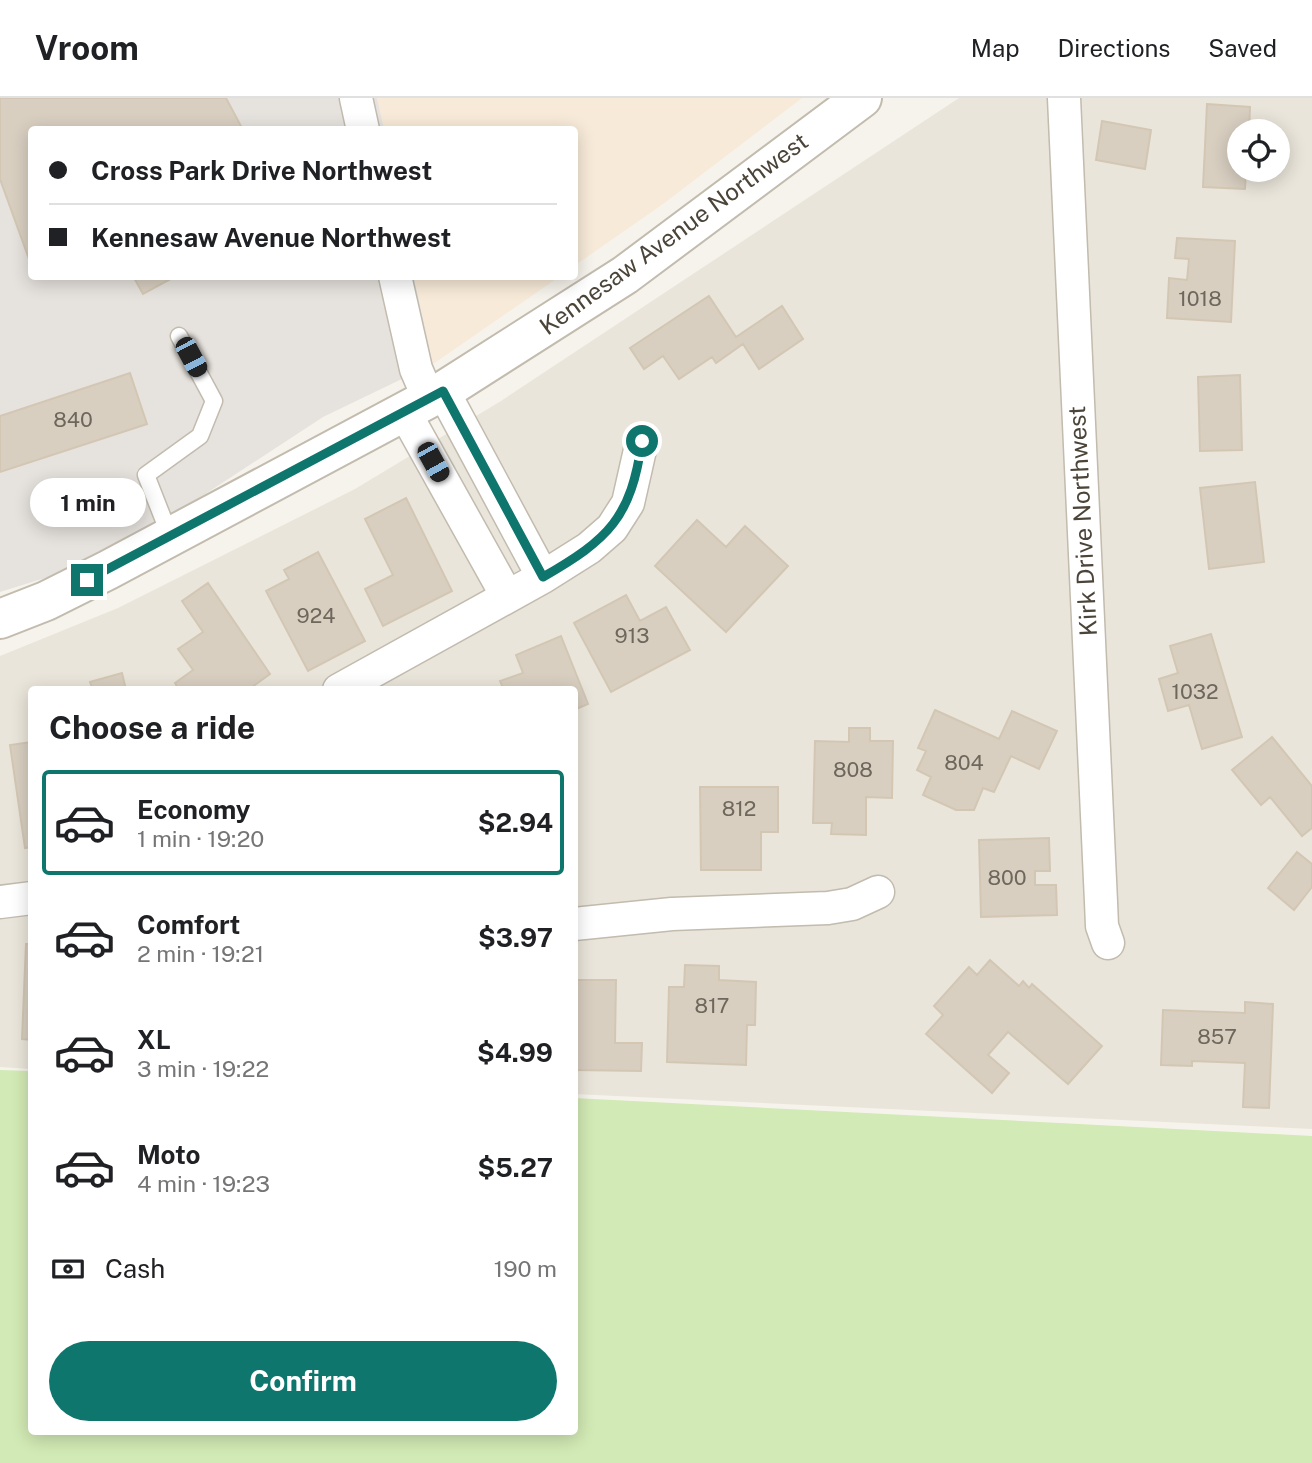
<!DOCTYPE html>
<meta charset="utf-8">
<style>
body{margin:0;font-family:"Public Sans",sans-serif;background:#f6f6f6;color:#202124;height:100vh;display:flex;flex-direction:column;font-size:26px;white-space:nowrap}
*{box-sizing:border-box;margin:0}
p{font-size:23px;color:#757577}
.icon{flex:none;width:38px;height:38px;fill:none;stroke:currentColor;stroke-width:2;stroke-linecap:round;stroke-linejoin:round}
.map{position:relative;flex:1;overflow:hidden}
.side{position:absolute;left:28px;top:588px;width:550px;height:749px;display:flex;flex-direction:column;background:#fff;border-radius:7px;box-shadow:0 4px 18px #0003}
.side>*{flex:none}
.hud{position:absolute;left:28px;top:28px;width:550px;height:154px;border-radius:7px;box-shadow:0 4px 18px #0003;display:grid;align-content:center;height:154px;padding:0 21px;background:#fff}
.controls{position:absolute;left:1227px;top:21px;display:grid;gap:14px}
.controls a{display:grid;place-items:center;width:63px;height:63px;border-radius:50%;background:#fff;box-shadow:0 4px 18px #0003;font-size:35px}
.end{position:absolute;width:32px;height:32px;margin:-16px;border:9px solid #0f766e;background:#fff;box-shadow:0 0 0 4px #fff}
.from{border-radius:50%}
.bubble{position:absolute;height:49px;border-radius:24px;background:#fff;box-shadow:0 4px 18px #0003;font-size:23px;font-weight:700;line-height:49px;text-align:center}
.car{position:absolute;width:21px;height:42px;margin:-21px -10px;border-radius:9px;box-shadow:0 0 5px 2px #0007;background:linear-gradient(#222 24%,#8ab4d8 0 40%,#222 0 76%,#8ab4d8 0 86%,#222 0)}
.hud b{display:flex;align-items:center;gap:24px;height:66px;font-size:26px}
.hud b+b{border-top:2px solid #e0e0e0}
.hud i{width:18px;height:18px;background:#202124}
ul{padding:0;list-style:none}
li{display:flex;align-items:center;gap:21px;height:105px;margin:0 14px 10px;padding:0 7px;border:4px solid transparent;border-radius:7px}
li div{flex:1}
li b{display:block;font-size:26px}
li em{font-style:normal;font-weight:700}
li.active{border-color:#0f766e}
li>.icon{width:63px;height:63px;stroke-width:1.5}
h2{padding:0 21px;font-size:32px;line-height:84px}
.pay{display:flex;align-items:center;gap:18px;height:77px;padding:0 21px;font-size:26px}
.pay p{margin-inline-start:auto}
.button{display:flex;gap:14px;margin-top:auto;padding:14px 21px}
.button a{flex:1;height:80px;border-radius:42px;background:#0f766e;color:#fff;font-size:28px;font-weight:700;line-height:80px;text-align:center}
header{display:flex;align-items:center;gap:42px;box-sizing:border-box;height:98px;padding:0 35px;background:#fff;border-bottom:2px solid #e0e0e0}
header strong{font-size:33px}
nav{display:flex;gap:38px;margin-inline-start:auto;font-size:24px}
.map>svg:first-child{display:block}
.residential{fill:#eae5da;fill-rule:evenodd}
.commercial{fill:#f7ead8}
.industrial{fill:#e6e2dd}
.green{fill:#d2eab5}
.building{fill:#d8cfc1;stroke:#d3c7b4;stroke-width:2}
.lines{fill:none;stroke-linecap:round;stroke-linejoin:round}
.service-casing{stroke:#c2bbae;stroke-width:19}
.minor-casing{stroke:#c2bbae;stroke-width:35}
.tertiary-casing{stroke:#c2bbae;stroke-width:42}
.service{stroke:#fff;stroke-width:16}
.minor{stroke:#fff;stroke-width:32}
.tertiary{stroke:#fff;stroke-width:38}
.route{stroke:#0f766e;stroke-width:9}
.labels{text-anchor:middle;stroke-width:5;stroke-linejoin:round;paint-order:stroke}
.number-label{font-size:21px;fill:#6e675b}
.street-label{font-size:24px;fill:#4b4439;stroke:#fff}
</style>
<header>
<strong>Vroom</strong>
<nav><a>Map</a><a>Directions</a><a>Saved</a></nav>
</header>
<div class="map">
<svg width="1312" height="1365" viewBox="0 0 1312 1365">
<rect width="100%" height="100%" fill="#f6f3ec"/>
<!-- residential -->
<path class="residential" d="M959,0H1312V1031L574,996V592H32L31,971L0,969V558L118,510L355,391L501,303ZM1239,33H1278V72H1239Z"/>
<!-- commercial -->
<path class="commercial" d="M377,0H802L663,106L574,168V32L384,31Z
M414,178L559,179L433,266Z"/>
<!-- industrial -->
<path class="industrial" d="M0,0H377L384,31L32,32V178L414,179L433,266L323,319L106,461L0,494Z"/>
<!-- green -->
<path class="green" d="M0,972L31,973L32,1334H574V1000L1312,1038V1365H0Z"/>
<!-- building -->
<path class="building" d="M0,0H226L243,32H32V159L29,161L0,81Z
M1207,6L1250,9L1249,33H1239V72H1246L1245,91L1203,89Z
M1102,23L1151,32L1145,71L1096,62Z
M1177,140L1235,143L1231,224L1167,220L1169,180L1187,182L1189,161L1175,160Z
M133,178H176L143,196Z
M709,198L736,239L782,208L803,241L759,271L743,246L716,265L712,259L679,281L663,258L644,271L630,250Z
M130,275L147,326L0,374V318Z
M1240,277L1242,352L1200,353L1198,279Z
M1255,384L1264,464L1209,471L1200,390Z
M406,400L452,493L383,528L365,491L393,477L365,421Z
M697,422L726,449L745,428L788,468L726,534L655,468Z
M318,454L365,543L308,573L266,493L289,481L284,472Z
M208,485L270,576L248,592H179L175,585L193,572L178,551L203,534L182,503Z
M626,497L640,523L666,509L690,552L611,594L574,525Z
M1211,536L1242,639L1202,651L1189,607L1168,613L1159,581L1178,575L1170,548Z
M561,538L588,606L574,612V592H504L500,583L523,575L516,557Z
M122,575L126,592H93L90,584Z
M935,612L999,641L1012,613L1057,633L1039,671L1011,658L994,694L983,690L974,712H956L923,697L931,679L917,672L926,653L918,650Z
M849,630H870V643H893L892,700L866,699V737L831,736L832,725H813L815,643L849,644Z
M1272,639L1312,688V730L1302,738L1270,699L1261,707L1232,672Z
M32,644V749L25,750L10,647Z
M700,689H778V734H761V772H701Z
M1049,740L1050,773H1035V787H1056L1057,817L981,819L979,742Z
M1297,754L1312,766V789L1294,812L1268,790Z
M26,846H32V942L22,941Z
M990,862L1019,888L1023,883L1029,890L1032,886L1102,948L1068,986L1008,934L988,957L1009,975L992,995L926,936L943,917L934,908L969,869L977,877Z
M685,867L719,868V882L756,884L755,927H747L746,967L667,964L669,889H684Z
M574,882H616L615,945H642L641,973L574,972Z
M1245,904L1273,906L1269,1010L1243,1009L1245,965L1192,963V968L1161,967L1163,912L1245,915Z"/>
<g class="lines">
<!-- service casing -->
<g class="service-casing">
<path id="service" d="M170,438L146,377L200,338L214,303L179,238"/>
</g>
<!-- minor casing -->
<g class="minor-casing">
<path id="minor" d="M356,0L363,32
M1064,0L1101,804L1102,828L1108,845
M395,178L416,271L429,301
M443,293L543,479
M405,315L507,498
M339,592L543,479L589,450L612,430L628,405L642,343
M0,804L32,800
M574,826L672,816L828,810L852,806L878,794"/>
</g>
<!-- tertiary casing -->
<g class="tertiary-casing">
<path id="tertiary" d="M0,521L46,503L108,472L443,293L625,177L862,0"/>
</g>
<!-- service -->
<use href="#service" class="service"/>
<!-- minor -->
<use href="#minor" class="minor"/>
<!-- tertiary -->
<use href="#tertiary" class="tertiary"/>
</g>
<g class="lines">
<!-- route -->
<path class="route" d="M87,482L443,293L543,479C609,441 631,420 642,343"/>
</g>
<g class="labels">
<!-- number labels -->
<g class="number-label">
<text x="1200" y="208">1018</text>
<text x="73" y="329">840</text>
<text x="316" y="525">924</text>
<text x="632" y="545">913</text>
<text x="1195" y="601">1032</text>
<text x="964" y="672">804</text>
<text x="853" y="679">808</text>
<text x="739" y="718">812</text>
<text x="1007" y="787">800</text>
<text x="712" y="915">817</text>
<text x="1217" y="946">857</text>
</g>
<!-- street labels -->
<g class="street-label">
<text transform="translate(674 136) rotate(-36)" y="8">Kennesaw Avenue Northwest</text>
<text transform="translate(1083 423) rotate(-93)" y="8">Kirk Drive Northwest</text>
</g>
</g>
</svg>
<div class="controls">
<a><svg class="icon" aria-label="locate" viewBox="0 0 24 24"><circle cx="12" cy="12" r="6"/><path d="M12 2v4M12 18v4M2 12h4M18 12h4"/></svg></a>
</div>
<i class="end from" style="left:642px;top:343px"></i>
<i class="end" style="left:87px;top:482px"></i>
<div class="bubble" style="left:30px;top:380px;width:116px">1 min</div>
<i class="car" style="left:191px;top:259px;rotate:152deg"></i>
<i class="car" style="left:433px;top:364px;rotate:151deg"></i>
<div class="hud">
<b><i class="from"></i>Cross Park Drive Northwest</b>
<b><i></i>Kennesaw Avenue Northwest</b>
</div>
<section class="side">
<h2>Choose a ride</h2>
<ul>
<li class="active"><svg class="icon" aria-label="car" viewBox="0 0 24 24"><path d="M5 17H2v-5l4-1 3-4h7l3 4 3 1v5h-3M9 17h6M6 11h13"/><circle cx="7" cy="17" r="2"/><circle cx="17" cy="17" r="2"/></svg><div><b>Economy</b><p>1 min · 19:20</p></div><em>$2.94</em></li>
<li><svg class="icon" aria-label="car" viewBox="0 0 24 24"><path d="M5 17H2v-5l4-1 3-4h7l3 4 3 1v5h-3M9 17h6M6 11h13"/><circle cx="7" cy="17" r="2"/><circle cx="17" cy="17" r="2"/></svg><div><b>Comfort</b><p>2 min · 19:21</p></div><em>$3.97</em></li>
<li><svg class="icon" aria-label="car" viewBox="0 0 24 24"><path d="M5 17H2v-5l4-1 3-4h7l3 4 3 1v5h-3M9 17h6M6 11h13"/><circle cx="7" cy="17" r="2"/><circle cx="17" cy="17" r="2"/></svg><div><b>XL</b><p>3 min · 19:22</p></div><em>$4.99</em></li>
<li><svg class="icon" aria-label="car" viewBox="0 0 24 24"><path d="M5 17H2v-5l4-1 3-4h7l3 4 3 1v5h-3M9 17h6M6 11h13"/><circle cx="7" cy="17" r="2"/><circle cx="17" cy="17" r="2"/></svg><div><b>Moto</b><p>4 min · 19:23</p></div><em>$5.27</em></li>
</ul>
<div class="pay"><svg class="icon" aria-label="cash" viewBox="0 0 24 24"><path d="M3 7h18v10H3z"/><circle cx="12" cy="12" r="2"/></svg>Cash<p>190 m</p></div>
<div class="button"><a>Confirm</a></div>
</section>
</div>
